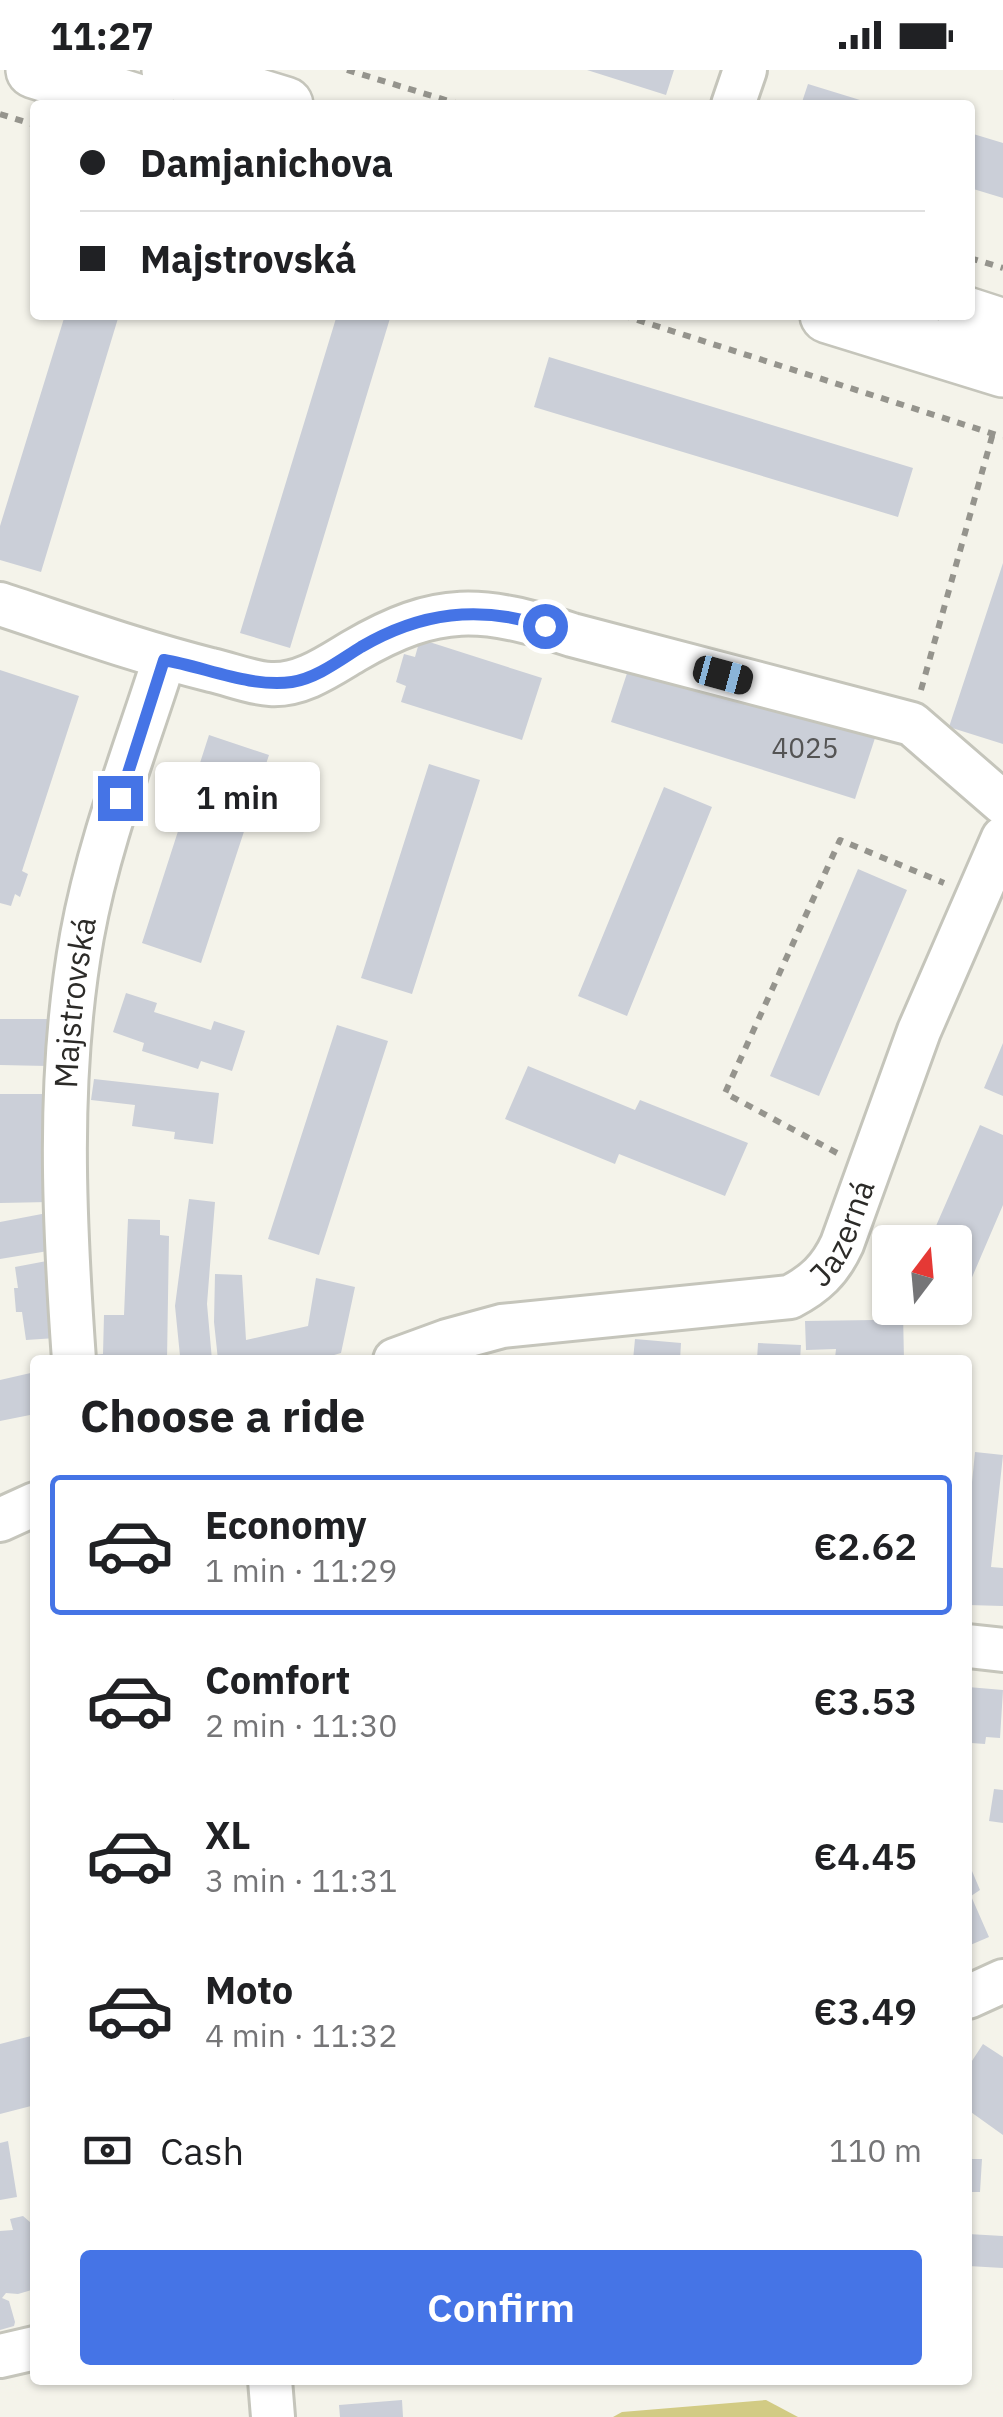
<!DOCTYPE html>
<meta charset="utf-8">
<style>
body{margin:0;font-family:"IBM Plex Sans",sans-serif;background:#f6f6f6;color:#202124;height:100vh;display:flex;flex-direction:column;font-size:38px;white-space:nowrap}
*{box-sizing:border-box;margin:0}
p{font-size:32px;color:#757577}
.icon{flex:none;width:55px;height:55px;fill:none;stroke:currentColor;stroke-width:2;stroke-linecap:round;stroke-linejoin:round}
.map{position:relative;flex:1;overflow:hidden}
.side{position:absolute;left:30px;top:1285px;width:942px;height:1030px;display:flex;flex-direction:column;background:#fff;border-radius:10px;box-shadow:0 2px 8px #0004}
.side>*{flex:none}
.guide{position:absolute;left:30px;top:30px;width:945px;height:220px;border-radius:10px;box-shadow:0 2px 8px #0004;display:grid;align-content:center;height:220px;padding:0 50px;background:#fff}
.needle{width:65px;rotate:16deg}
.tools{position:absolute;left:872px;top:1155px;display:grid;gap:20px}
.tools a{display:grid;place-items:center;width:100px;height:100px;border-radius:10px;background:#fff;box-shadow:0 2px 8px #0004;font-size:50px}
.end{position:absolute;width:45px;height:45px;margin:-22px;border:12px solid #4574e6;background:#fff;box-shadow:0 0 0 5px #fff}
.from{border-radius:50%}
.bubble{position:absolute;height:70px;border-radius:10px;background:#fff;box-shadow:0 2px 8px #0004;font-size:32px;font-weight:600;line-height:70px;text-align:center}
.car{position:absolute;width:30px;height:60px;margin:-30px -15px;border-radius:12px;box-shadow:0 0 8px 2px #0007;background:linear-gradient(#222 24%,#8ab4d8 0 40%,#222 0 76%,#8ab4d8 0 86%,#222 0)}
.guide b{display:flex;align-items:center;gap:35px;height:95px;font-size:38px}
.guide b+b{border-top:2px solid #e0e0e0}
.guide i{width:25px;height:25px;background:#202124}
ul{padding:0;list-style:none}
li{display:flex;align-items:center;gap:30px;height:140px;margin:0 20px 15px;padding:0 30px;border:5px solid transparent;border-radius:10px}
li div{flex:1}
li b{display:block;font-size:38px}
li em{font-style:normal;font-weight:600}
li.active{border-color:#4574e6}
li>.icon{width:90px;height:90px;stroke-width:1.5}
h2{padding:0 50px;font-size:45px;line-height:120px}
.pay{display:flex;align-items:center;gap:25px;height:110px;padding:0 50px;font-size:38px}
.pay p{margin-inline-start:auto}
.primary-button{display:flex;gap:20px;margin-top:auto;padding:20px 50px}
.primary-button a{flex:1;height:115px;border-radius:10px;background:#4574e6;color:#fff;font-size:40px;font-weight:600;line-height:115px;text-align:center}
.status{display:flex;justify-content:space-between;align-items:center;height:70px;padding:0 50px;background:#fff;direction:ltr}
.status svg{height:28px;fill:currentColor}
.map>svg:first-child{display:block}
.green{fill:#d2cb84}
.building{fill:#cbcfd8}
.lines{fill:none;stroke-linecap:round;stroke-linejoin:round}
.minor-casing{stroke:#c5c5bb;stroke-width:48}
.major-casing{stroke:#c5c5bb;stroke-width:60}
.path{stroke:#95948d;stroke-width:6;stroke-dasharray:8 8;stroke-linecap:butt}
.minor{stroke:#fff;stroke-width:42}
.major{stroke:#fff;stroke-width:55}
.route{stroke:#4574e6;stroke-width:12}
.labels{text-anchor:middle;stroke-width:9;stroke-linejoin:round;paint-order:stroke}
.number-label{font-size:28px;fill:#545454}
.street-label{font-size:32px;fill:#2c2b28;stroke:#f4f3ea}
</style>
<div class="status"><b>11:27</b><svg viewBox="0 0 49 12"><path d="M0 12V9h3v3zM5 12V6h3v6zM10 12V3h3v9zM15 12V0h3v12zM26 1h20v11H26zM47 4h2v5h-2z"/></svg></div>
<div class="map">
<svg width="1003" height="2347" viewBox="0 0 1003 2347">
<rect width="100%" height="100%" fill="#f4f3ea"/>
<!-- green -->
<path class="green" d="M766,2330L798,2347H613L622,2342Z"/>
<!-- building -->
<path class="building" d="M587,0H674L666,25Z
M808,14L873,34V35H801Z
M970,63L1003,73V128L970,118Z
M65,245H119L41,502L0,490V456Z
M337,245H391L290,578L240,563Z
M549,287L913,398L898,447L534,337Z
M1003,493V674L949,657Z
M420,569L542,608L522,670L401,632L406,616L396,612L404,584L415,587Z
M632,588L876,665L855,729L611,652Z
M0,600L79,626L22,801L28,804L20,827L15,824L11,836L0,833Z
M209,665L269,685L201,893L142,873Z
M429,694L480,710L412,924L361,908Z
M664,717L712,737L627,946L578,926Z
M858,799L907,820L819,1026L770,1006Z
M126,923L157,933L154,942L211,960L214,951L245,961L232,1001L201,991L198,999L142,981L144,973L113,962Z
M0,949H49L48,996L0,995Z
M337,955L388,971L319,1185L268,1169Z
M1003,973V1026L984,1018Z
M528,996L635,1040L640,1030L748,1073L725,1126L619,1084L615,1094L505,1049Z
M94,1009L219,1023L213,1074L174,1069L175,1062L132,1056L135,1035L91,1030Z
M0,1024H47L49,1132L0,1133Z
M980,1055L1003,1065V1135L952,1254L914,1238H955V1172H929Z
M189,1129L215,1132L207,1234L212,1290H168L180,1286L175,1236Z
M47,1143L48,1181L0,1189V1152Z
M128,1149L160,1150V1165L169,1166L167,1290H87V1285L103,1284L104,1245H124Z
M52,1190L56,1268L26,1270L22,1242H16L14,1218H18L15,1197Z
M215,1204L242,1205L246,1270L308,1256L316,1208L355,1217L341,1283L317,1290H218L214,1252Z
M903,1243L904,1290L835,1288L836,1279L806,1280L805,1251L874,1250V1244Z
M635,1269L681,1273L680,1290H633Z
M758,1273L801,1275L800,1290H757Z
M35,1302V1344L0,1351V1310Z
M975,1382L1003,1385L991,1497L1003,1498V1536L968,1535V1452Z
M968,1617L1003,1620L1000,1668L986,1667L985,1674L971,1673V1683L968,1682Z
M994,1719L1003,1720V1753L989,1751Z
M972,1801L980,1820L971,1826L989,1867L968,1876V1803Z
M35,1965V2035L0,2044V1974Z
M983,1974L1003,1987V2065L968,2040V1997Z
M8,2071L17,2127L0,2130V2073Z
M968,2089H982L980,2122H968Z
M23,2146L30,2152L35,2151V2219L18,2224L6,2223L2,2228L9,2231L15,2252L14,2256L0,2260V2161L13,2160L10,2149Z
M968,2164L1003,2166V2198L968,2196Z
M402,2330L403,2347H340L339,2335Z"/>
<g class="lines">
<!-- minor casing -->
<g class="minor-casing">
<g id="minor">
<path d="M733,35L745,0"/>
<path d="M0,534C70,557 139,582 211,600C230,604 251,613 270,614C301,616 329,596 354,581C438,532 482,536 572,565L912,654L1003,733"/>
<path id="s1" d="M74,1290C64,1150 57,1005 82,866C99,772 135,681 164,590"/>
<path id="s2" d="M395,1290L447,1271L502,1256L790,1227C815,1214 830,1200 842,1174L919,961L1003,768"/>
<path d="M0,1450L35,1434"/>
<path d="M968,1576L1003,1580"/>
<path d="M968,1927L1003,1911"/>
<path d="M0,2286L35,2278"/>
<path d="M270,2310L273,2347"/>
</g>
</g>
<!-- major casing -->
<g class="major-casing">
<path id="major" d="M34,0L146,35
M170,0L285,35
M828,245L1003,299
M966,245L1003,257"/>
</g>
<!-- path -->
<path class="path" d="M347,0L462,35
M0,44L35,55
M970,188L1003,198
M622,245L1003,367
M921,620L993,363
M837,1083L725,1023L840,770L944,813"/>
<!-- minor -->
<use href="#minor" class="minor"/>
<!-- major -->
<use href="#major" class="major"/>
</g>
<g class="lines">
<!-- route -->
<path class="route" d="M120,728L164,590C205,597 251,618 292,612C317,608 340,590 361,577C421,542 479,535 545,556"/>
</g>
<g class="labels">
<!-- number labels -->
<g class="number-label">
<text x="805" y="688">4025</text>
</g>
<!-- street labels -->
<g class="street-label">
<text dy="11" stroke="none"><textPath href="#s1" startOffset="358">Majstrovská</textPath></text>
<text dy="11" stroke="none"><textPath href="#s2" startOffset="488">Jazerná</textPath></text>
</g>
</g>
</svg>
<div class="tools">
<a><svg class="needle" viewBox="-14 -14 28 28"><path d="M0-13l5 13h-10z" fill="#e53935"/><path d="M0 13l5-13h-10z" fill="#757577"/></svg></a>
</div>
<i class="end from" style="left:545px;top:556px"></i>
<i class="end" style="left:120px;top:728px"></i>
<div class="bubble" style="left:155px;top:692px;width:165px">1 min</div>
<i class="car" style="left:723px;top:605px;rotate:105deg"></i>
<div class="guide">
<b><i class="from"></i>Damjanichova</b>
<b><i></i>Majstrovská</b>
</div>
<section class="side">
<h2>Choose a ride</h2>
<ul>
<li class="active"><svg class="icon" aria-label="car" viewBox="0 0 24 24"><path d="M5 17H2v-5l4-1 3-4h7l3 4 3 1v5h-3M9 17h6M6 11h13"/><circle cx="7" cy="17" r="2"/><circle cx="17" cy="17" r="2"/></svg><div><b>Economy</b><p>1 min · 11:29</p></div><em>€2.62</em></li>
<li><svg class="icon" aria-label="car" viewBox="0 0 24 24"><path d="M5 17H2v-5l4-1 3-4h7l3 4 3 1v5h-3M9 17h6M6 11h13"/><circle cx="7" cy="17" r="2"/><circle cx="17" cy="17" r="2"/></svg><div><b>Comfort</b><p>2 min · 11:30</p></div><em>€3.53</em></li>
<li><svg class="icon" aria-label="car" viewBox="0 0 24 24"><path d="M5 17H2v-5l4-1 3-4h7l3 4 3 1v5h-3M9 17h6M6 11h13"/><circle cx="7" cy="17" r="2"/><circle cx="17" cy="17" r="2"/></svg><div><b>XL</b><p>3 min · 11:31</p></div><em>€4.45</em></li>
<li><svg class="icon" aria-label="car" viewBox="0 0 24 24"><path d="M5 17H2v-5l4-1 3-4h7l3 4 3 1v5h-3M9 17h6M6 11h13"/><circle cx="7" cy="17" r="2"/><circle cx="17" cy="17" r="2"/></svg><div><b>Moto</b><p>4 min · 11:32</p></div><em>€3.49</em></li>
</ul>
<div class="pay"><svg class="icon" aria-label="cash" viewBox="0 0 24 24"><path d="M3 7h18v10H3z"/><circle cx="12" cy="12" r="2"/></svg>Cash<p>110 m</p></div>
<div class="primary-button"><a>Confirm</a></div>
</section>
</div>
